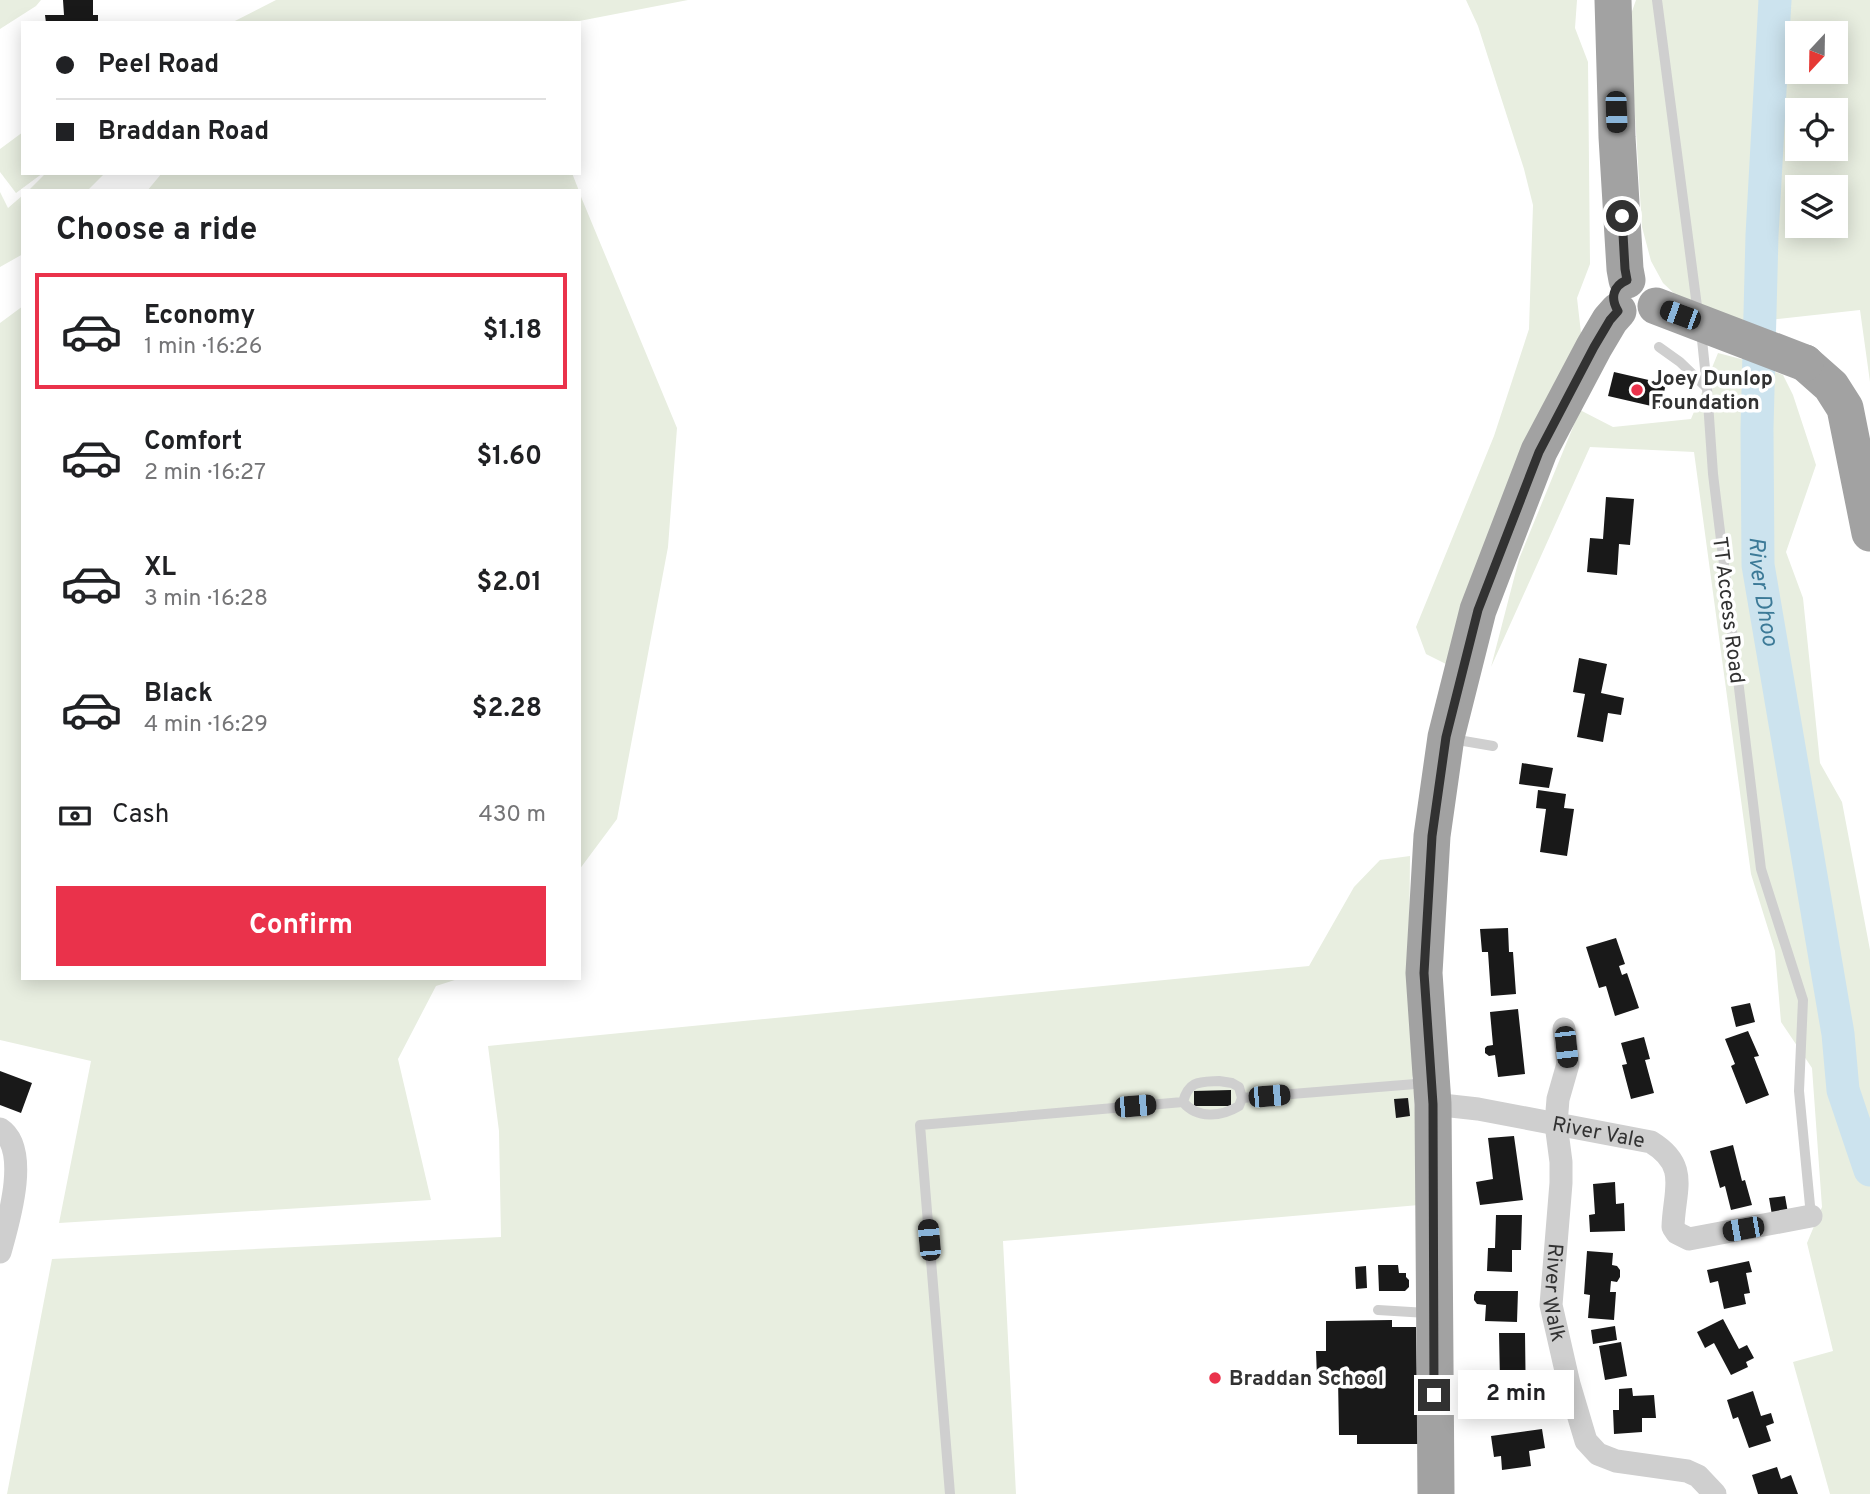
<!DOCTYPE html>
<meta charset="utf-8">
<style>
body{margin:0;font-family:Overpass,sans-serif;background:#f6f6f6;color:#202124;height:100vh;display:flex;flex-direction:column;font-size:26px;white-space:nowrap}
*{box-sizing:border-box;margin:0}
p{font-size:23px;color:#757577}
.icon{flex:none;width:38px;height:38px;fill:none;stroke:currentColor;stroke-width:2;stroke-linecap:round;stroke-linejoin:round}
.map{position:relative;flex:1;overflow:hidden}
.details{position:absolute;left:21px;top:189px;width:560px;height:791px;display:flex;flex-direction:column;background:#fff;border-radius:0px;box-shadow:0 4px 18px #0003}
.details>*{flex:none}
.guide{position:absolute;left:21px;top:21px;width:560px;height:154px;border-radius:0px;box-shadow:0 4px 18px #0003;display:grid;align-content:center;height:154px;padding:0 35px;background:#fff}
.needle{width:46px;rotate:202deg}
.buttons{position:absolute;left:1785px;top:21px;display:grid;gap:14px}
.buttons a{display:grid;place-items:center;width:63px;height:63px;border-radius:0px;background:#fff;box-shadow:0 4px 18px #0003;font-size:35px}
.end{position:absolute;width:32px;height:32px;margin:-16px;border:9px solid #323232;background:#fff;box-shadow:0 0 0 4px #fff}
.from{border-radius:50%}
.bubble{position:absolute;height:49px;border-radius:0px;background:#fff;box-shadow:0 4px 18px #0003;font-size:23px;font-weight:700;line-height:49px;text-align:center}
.car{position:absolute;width:21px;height:42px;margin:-21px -10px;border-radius:9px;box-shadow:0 0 5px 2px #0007;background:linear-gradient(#222 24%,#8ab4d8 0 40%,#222 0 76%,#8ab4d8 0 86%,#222 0)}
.guide b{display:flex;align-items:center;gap:24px;height:66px;font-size:26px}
.guide b+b{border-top:2px solid #e0e0e0}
.guide i{width:18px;height:18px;background:#202124}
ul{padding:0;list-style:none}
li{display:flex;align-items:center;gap:21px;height:116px;margin:0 14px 10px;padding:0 21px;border:4px solid transparent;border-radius:0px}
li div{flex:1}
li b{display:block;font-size:26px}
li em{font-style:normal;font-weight:700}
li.selected{border-color:#ea324b}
li>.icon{width:63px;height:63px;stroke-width:1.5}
h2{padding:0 35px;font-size:32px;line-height:84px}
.pay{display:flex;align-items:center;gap:18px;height:77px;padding:0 35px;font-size:26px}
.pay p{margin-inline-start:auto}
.primary-button{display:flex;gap:14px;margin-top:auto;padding:14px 35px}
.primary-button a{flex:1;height:80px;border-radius:0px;background:#ea324b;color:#fff;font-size:28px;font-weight:700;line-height:80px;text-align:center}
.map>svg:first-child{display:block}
.green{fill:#e8eee0;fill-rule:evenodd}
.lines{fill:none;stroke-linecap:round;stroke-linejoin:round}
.river{stroke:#cce3ee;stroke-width:33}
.building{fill:#191919}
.service{stroke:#cfcfcf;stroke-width:10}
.minor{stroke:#cfcfcf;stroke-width:23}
.trunk{stroke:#a2a2a2;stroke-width:37}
.trunk-bridge{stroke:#a2a2a2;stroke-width:37}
.route{stroke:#323232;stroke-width:9}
.poi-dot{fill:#ea324b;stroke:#fff;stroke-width:2.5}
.labels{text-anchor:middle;stroke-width:7;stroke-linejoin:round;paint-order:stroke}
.poi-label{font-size:21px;font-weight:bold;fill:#323232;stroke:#fff;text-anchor:start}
.street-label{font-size:21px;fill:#323232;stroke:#fff}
.water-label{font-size:23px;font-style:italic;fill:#3c7a97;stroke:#fff}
</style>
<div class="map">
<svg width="1870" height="1494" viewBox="0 0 1870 1494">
<rect width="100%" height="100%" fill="#fff"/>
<!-- green -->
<path class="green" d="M0,0H41L36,6L0,29Z
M276,0H688L569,23H231Z
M1466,0H1577L1575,28L1588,62L1590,264L1577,298L1581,333L1448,665L1426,654L1416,627L1494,436L1529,329L1533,205L1524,169L1478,26Z
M1636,0H1870V382L1860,310L1732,324L1681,300L1663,283L1651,261L1642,227L1629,20ZM1797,33H1836V72H1797ZM1797,110H1836V149H1797ZM1797,187H1836V226H1797Z
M23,132V173H43L16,193L0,172V149Z
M46,173H105L87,191H28Z
M162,173H572L579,191H147Z
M0,192L8,208L23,195V254L0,267Z
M579,192L677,428L668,547L617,819L579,870Z
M23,306V978H461L436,986L398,1059L431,1200L59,1223L91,1061L0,1040V323Z
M1718,353L1741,359L1783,375L1793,395L1816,465L1786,552L1803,598L1820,763L1842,802L1870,950V1494H1830L1793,1362L1833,1351L1807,1243L1822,1207L1812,1068L1781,1022L1775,951L1751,874L1694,452L1590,447L1491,667L1519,559L1580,410L1613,427L1691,419Z
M1410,856L1409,956L1414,1073C1411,1078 1411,1086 1414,1091L1419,1205L1003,1241L1016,1494H7L52,1259L501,1237L499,1131L488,1046L1309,966L1354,887L1380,860Z"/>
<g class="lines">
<!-- river -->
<path class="river" id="s1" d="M1775,0L1762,235L1757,429L1758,565L1838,1034L1843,1090L1870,1170"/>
</g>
<!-- building -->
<path class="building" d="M63,0H93V15H98V23H46L45,15H64Z
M1614,372L1666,384L1660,408L1608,396Z
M1606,497L1634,499L1630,545L1619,544L1617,575L1587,572L1590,538L1603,539Z
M1579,658L1607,664L1601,693L1624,698L1621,715L1608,713L1603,742L1577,737L1585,694L1573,692Z
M1522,763L1553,768L1549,788L1519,784Z
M1538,790L1566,794L1564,808L1574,809L1567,856L1540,852L1546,809L1536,808Z
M1508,928L1509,952H1513L1516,994L1491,996L1488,952H1482L1480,929Z
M1616,938L1625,964L1619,966L1622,975L1627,973L1639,1008L1615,1016L1606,986L1599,988L1586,947Z
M1750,1003L1755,1022L1736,1027L1731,1007Z
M1518,1009L1525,1074L1498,1077L1495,1055L1489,1056L1485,1053V1048L1487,1046L1493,1045L1490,1012Z
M1748,1031L1759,1056L1754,1057L1769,1095L1746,1104L1731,1066L1735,1064L1725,1039Z
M1644,1037L1650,1059L1645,1060L1654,1093L1631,1099L1622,1065L1627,1064L1621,1043Z
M0,1071L32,1083L21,1113L0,1105Z
M1231,1090V1106H1194V1091Z
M1408,1098L1410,1116L1396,1118L1394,1099Z
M1514,1136L1523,1200L1480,1205L1476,1182L1493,1179L1488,1138Z
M1733,1145L1742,1181L1745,1180L1752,1205L1731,1210L1725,1186L1720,1188L1710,1151Z
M1615,1182L1616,1204L1624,1203L1625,1231L1590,1232L1589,1215L1595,1214L1593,1184Z
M1785,1196L1788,1213L1772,1215L1769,1198Z
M1496,1215H1522L1521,1250H1512V1272L1487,1271L1488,1248H1495Z
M1587,1251L1613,1253L1612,1265L1617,1266L1620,1270V1277L1617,1282L1611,1281L1610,1292H1616L1614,1320L1588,1318L1590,1295L1584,1294Z
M1749,1261L1752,1272L1746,1273L1750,1293L1744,1294L1746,1304L1724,1309L1718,1281L1710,1283L1707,1270Z
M1378,1265H1398L1399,1273H1406V1277L1409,1280V1287L1405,1291H1379Z
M1366,1266L1367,1288L1356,1289L1355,1267Z
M1476,1291H1518L1517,1322L1485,1321L1486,1305L1477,1304L1474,1300V1295Z
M1723,1319L1739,1349L1747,1345L1754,1358L1746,1362L1748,1367L1731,1375L1714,1343L1705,1348L1697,1332Z
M1392,1320V1327H1416L1418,1444H1357V1435H1339L1338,1378H1317L1316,1351H1326V1321Z
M1615,1326L1617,1340L1593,1344L1591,1330Z
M1499,1333H1525L1526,1412L1499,1413V1398H1491V1381H1500Z
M1621,1342L1627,1376L1605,1380L1599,1346Z
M1632,1388L1633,1396L1654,1395L1656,1418H1642V1432L1614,1434L1613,1410H1619V1389Z
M1753,1391L1761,1416L1771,1413L1774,1423L1766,1426L1771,1441L1749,1448L1738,1417L1733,1419L1727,1400Z
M1542,1429L1545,1448L1529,1451L1531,1466L1502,1470L1501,1456L1494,1457L1491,1436Z
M1777,1467L1781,1479L1791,1475L1798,1494H1758L1752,1475Z"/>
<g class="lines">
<!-- service -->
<path class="service" d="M1657,0L1698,314
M1701,330L1707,388L1713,474L1761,869L1803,1000L1799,1091L1811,1216
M1659,347L1680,362L1707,388
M1452,739L1493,746
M1219,1081L1232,1083L1239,1087L1242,1098L1239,1106C1221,1117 1197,1119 1183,1102C1189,1080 1200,1082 1219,1081Z
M1242,1098L1428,1083
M1378,1310L1427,1313
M950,1494L920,1125L1183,1102"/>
<!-- minor -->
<g class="minor">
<path id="s2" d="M1564,1029L1568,1064L1558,1099L1556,1124L1561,1162V1183L1551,1305L1569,1384L1586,1441L1598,1454L1616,1461L1687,1471L1698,1476L1715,1494"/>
<path id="s3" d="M1433,1104L1478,1109L1651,1142C1690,1166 1674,1190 1673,1227L1677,1233L1689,1239L1811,1216"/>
<path d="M0,1129C31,1149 8,1223 0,1252"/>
</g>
<!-- trunk -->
<path class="trunk" d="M1613,0L1617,137L1625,269L1627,280
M1805,363L1831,386L1845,408L1870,533
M1436,1494L1433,1104L1424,973L1432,836L1446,737L1478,610L1539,451L1594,347L1610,320L1618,311"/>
<!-- trunk-bridge -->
<path class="trunk-bridge" d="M1656,306L1805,363"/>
</g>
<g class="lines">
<!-- route -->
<path class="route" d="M1434,1395L1433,1104L1424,973L1432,836L1446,737L1478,610L1539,452L1594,347L1610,320L1618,311C1610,298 1613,286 1627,280L1625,269L1622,216"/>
</g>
<!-- markers -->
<g class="poi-dot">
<circle cx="1637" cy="390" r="7"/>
<circle cx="1215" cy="1378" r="7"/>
</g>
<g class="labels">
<!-- poi labels -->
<g class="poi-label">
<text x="1651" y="385">Joey Dunlop<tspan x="1651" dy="24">Foundation</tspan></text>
<text x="1229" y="1385">Braddan School</text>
</g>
<!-- street labels -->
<g class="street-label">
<text transform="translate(1729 610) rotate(83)" y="7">TT Access Road</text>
<text dy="7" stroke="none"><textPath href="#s3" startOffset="168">River Vale</textPath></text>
<text dy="7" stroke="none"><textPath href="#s2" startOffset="266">River Walk</textPath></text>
</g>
<!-- water labels -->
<g class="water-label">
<text dy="8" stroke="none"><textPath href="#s1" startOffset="592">River Dhoo</textPath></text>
</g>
</g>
</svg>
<div class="buttons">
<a><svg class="needle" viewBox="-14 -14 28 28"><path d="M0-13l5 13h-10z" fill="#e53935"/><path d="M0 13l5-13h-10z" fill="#757577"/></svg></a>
<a><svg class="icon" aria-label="locate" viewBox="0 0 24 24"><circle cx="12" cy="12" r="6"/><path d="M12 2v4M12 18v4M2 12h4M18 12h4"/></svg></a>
<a><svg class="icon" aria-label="layers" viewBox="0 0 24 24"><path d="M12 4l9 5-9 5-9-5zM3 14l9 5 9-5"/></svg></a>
</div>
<i class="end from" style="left:1622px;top:216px"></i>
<i class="end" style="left:1434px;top:1395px"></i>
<div class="bubble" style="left:1458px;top:1370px;width:116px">2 min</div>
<i class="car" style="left:1616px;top:112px;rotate:178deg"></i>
<i class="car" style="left:1680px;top:315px;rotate:290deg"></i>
<i class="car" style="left:1566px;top:1047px;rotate:174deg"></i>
<i class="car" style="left:1269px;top:1096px;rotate:85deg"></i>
<i class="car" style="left:1135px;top:1106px;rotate:85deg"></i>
<i class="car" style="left:1743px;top:1229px;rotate:260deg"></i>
<i class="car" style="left:929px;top:1240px;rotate:355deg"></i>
<div class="guide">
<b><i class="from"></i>Peel Road</b>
<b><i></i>Braddan Road</b>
</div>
<section class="details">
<h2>Choose a ride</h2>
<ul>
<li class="selected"><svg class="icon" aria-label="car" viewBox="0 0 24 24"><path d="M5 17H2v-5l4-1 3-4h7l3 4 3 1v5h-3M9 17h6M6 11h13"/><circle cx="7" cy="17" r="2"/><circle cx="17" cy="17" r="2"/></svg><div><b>Economy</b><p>1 min · 16:26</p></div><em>$1.18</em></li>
<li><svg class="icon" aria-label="car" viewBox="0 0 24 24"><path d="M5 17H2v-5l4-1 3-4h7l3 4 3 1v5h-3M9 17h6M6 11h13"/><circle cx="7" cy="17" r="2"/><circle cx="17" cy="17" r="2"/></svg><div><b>Comfort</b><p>2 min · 16:27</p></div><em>$1.60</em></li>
<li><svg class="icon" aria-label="car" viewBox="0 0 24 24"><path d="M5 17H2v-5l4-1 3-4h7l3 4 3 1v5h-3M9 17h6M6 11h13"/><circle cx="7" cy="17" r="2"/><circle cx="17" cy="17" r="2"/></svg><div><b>XL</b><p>3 min · 16:28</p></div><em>$2.01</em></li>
<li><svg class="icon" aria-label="car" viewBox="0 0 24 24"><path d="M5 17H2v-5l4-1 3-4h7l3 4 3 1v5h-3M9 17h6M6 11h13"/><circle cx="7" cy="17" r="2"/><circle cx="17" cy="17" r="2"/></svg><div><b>Black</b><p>4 min · 16:29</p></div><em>$2.28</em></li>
</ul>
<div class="pay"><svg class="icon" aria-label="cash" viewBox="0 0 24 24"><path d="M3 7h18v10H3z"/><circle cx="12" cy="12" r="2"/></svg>Cash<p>430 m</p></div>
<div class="primary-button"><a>Confirm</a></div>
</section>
</div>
